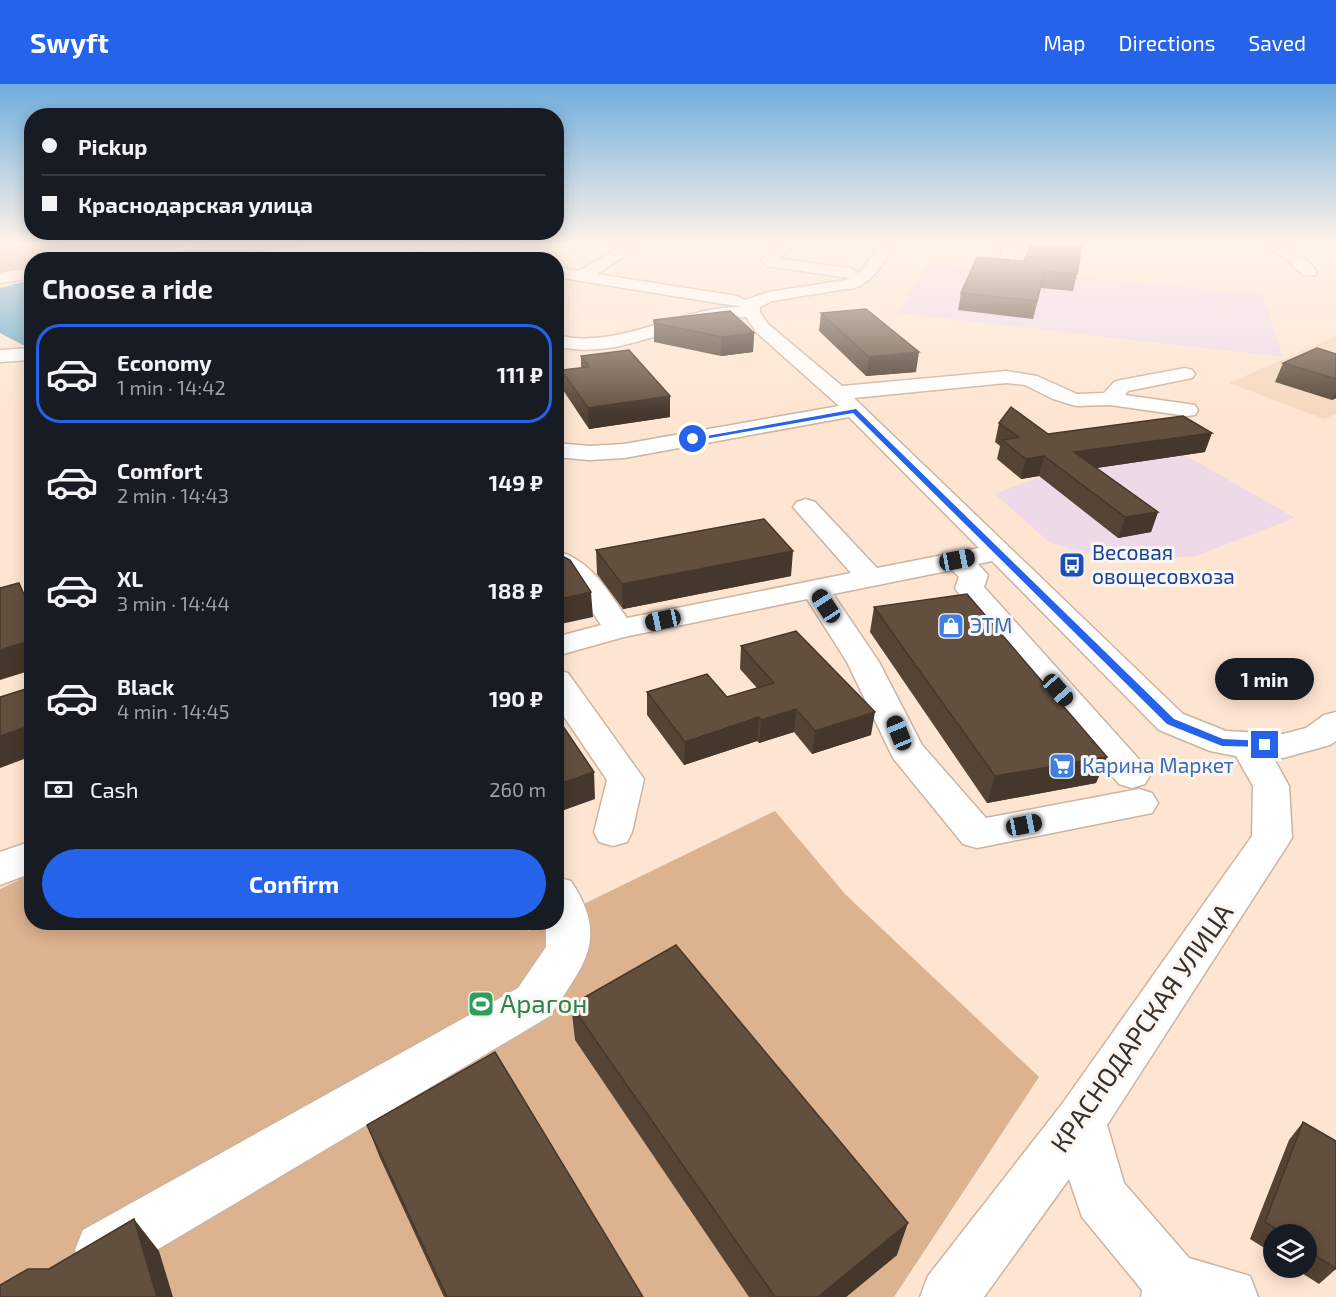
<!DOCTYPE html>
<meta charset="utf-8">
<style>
body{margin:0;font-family:"Exo 2",sans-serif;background:#242831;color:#f1f3f6;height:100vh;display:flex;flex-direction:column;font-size:22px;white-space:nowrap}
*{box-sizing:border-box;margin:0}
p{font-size:20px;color:#9ea1a6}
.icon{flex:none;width:33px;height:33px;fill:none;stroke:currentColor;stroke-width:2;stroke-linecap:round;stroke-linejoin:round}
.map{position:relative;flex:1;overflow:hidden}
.sheet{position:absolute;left:24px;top:168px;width:540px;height:678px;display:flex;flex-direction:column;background:#171b24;border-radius:24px;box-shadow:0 3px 15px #0003}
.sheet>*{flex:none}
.guide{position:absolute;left:24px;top:24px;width:540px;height:132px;border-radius:24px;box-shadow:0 3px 15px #0003;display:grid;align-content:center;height:132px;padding:0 18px;background:#171b24}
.fabs{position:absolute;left:1263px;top:1140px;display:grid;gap:12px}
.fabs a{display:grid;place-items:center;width:54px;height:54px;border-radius:50%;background:#171b24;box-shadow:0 3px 15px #0003;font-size:30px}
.end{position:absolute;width:27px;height:27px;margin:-14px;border:8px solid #2563eb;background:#fff;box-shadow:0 0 0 3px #fff}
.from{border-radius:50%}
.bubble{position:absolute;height:42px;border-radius:21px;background:#171b24;box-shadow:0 3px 15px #0003;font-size:20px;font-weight:700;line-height:42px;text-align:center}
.car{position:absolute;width:18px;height:36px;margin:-18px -9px;border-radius:8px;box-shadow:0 0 4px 2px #0007;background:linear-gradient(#222 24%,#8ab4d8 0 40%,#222 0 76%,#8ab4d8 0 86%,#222 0)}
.guide b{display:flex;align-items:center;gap:21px;height:57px;font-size:22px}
.guide b+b{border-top:2px solid #363941}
.guide i{width:15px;height:15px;background:#f1f3f6}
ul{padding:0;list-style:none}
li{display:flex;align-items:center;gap:18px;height:99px;margin:0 12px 9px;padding:0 6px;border:3px solid transparent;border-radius:24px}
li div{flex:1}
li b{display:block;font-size:22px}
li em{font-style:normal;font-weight:700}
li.current{border-color:#2563eb}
li>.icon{width:54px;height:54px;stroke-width:1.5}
h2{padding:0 18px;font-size:27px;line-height:72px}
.pay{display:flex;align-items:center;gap:15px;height:66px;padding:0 18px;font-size:22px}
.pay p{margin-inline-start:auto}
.button{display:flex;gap:12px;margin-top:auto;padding:12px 18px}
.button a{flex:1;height:69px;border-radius:36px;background:#2563eb;color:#fff;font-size:24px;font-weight:700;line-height:69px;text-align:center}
header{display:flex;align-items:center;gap:36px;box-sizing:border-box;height:84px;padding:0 30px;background:#2563eb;color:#fff}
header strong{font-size:28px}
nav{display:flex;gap:33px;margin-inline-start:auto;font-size:21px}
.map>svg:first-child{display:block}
.built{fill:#f6d8bf}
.industrial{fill:#eed9e8}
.education{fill:#ebdaeb}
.green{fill:#dcb28f}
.water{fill:#58a3cd}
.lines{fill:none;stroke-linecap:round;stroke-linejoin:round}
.minor-casing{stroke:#ccb4a1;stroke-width:3}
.major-casing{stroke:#ccb4a1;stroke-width:3}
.minor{fill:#fff;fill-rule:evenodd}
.major{fill:#fff;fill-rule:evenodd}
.wall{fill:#554435}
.shaded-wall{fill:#45372b}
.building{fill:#634f3e;stroke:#45372b;stroke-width:1.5}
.route{fill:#2563eb}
.labels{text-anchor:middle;stroke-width:6;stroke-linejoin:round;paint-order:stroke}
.transit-label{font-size:21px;fill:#164399;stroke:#fbf6f2;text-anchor:start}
.shop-label{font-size:21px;fill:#366cbe;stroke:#fbf6f2;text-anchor:start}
.near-leisure-label{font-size:26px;fill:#27864d;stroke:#fbf6f2;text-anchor:start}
.near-street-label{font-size:26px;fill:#382f27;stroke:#fbf6f2}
</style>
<header>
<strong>Swyft</strong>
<nav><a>Map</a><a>Directions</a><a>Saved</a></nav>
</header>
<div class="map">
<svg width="1336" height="1213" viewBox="0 0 1336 1213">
<rect width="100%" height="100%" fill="#fee5d1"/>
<!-- built -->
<path class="built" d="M1336,252V330L1324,335L1229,299Z"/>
<!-- industrial -->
<path class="industrial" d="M1164,359L1295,434L1196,472L1123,477L1050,459L995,410L1111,366Z"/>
<!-- education -->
<path class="education" d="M928,178L1263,211L1283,273L898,229Z"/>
<!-- green -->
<path class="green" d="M0,160H192L134,175L32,176L31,192L0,198Z
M775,727L845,810L1039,993L894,1213H0V805L31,790L32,838H523L528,847L546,839L556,838L557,833Z"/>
<!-- water -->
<path class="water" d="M209,160H313L279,164L243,175H151Z
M31,196V261H23L0,249V204Z"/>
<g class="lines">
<!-- minor casing -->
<g class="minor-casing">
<path id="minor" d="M405,160H434L490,171L497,176H466L407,163Z
M625,160H643L597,190L737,212L745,216L768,208L846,196L852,198L854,201L852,204L772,217L760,223V228L768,240L842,302L1006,287L1037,292L1077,310L1104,309L1114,298L1121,296L1185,284L1192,286L1195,290L1192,294L1128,307L1125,311L1195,321L1198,326L1195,331L1187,332L1110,321L1076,322L1053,315L1025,301L1006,299L854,314L1183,630L1226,647L1283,650L1306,644L1324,631L1336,628V657L1330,661L1283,674L1273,673L1289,702L1292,754L1107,1041L1124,1099L1189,1174L1250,1192L1258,1213H1141L1142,1206L1082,1133L1069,1095L984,1213H920L928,1192L1062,1020L1252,752L1253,702L1236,672L1210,667L1159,646L992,477L978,480L988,491L984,503L1145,682L1150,691L1145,700L1132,704L1119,700L959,510L955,504L959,493L952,486L833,510L879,578L922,661L986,734L1139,705L1152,709L1158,719L1152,729L977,764L963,760L893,674L847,578L807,515L624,553L556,572V553L601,541L573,499L556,488V467C591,475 608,508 627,534L851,489L793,423L797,418L806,415L815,418L877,484L979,464L849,333L624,374L589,376L556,373V359L589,362L624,360L839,322L756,248L746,233C680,232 623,279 556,262V251C621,267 678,222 742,223L556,193V183L579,187Z
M778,160H794L779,175L850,184L858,189L850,194L767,182L761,176Z
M1002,160L1018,162L1013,179L1008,181L1000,176Z
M1206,160H1255C1247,168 1214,168 1206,160Z
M1259,160C1283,160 1302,168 1317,188L1315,191H1303L1284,173Z
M32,184V194L0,199V189Z
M32,264V276L0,278V266Z
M556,586L568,589L644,695L632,748L627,758L613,762L599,758L594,748L607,696L556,621Z
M32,757V789L0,801V768Z
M556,793L571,797C610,856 583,881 550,932L123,1186L103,1194L83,1186L75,1166L83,1146L518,904L546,863V838H556Z"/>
</g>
<!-- major casing -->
<g class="major-casing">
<path id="major" d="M881,160H896C884,178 866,211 840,204L838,201L860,188Z"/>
</g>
<!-- minor -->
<use href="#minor" class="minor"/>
<!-- major -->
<use href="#major" class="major"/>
</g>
<!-- wall -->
<path class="wall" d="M977,173L1077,190L1073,207L1041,204L1033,235L958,226L961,209Z
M821,229L916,288L866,292L819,247Z
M654,236L754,249L753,268L721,272L654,258Z
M1336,270V314L1332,316L1275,298L1283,279Z
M581,272L670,312V333L589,345L563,306L561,286L581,284Z
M999,339L1048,350L1205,368L1097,384L1158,428L1151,448L1118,454L1039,392L1021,395L997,375L1000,362L995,358Z
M596,466L791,492L623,525L597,490Z
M874,523L1107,673L1096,699L987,719L870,548Z
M741,562L871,651L812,670L794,648L759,659L757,657L684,681L647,631V608L727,613L757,604L740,585Z
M571,921L897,1171L846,1213H749L575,956Z
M1303,1038L1336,1185L1319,1200L1294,1184H1306V1150H1274V1170L1250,1155L1289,1056Z
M367,1041L643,1213H444L380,1074Z"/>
<!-- shaded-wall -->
<path class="shaded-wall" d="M754,249L753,268L721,272L722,253Z
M919,268L916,288L866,292L869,273Z
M1336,307V314L1332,316Z
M670,312V333L589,345L588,324Z
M1212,349L1205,368L1069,388L1074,368Z
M1044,372L1039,392L1021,395L1026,375Z
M1158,428L1151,448L1118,454L1125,433Z
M793,467L791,492L623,525L622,500Z
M19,499L31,524L32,529Z
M591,508L593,533L556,541V516Z
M32,556V586L0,596V566Z
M796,625L794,648L759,659L761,636Z
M875,628L871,651L812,670L815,647Z
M759,633L757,657L684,681L685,658Z
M32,641V672L0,684V652Z
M1107,673L1096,699L987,719L995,692Z
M594,688L595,715L556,729V701Z
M134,1135L159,1167L173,1213H157Z
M908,1139L897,1171L846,1213H818Z"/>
<!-- building -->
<path class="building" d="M1031,160H1082L1077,190L1044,187L1037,217L961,209L977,173L1024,177Z
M866,225L919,268L869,273L821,229Z
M730,227L754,249L722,253L654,239V236Z
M1317,264L1336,270V295L1283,279Z
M629,266L670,312L588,324L561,286L589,283L581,272Z
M1011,323L1048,350L1183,332L1212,349L1074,368L1158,428L1125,433L1044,372L1026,375L1002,356L1019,353L999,339Z
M764,435L793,467L622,500L596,466Z
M564,473L570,476L591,508L556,516V475Z
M19,499L32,529V556L0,566V504Z
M967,510L1107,673L995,692L874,523Z
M796,547L875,628L815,647L796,625L761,636L759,633L685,658L647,608L707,590L727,613L774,599L741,562Z
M32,603V641L0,652V613Z
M556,632L594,688L556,701Z
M676,861L908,1139L818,1213H775L571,921Z
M495,968L643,1213H447L367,1041Z
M1303,1038L1336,1057V1185L1306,1165V1150H1284L1265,1138Z
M134,1135L157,1213H0V1201L28,1185H49Z"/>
<!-- sky -->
<linearGradient id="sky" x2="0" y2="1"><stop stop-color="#6eaddd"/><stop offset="0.48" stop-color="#fff3ea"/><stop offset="1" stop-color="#fff3ea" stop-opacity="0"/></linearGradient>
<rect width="1336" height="330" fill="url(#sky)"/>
<!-- route -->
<path class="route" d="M856,325L1174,635L1223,655L1265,657L1269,658V663L1222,662L1167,640L853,329L693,357L690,355Z"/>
<!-- icons -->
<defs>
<g id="bus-square" transform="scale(1.35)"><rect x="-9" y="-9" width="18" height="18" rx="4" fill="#1a4fb4" stroke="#fbf6f2"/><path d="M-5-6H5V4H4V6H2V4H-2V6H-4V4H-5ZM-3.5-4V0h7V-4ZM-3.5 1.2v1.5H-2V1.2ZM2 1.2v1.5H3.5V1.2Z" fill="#fff"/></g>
<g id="shop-square" transform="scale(1.35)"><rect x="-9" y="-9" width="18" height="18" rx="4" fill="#3f7fe0" stroke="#fbf6f2"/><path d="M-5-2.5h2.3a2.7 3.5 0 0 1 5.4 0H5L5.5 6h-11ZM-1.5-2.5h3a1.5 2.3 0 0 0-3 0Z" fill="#fff"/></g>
<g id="supermarket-square" transform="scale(1.35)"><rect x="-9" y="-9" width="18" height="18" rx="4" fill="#3f7fe0" stroke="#fbf6f2"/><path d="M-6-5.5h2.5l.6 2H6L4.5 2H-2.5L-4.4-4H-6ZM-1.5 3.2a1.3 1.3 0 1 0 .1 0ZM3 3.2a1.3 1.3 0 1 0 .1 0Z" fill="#fff"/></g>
<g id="stadium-square" transform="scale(1.35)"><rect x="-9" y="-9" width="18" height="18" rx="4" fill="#2e9e5b" stroke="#fbf6f2"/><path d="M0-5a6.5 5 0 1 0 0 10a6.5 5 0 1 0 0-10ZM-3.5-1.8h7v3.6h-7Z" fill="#fff"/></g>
</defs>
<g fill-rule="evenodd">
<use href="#bus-square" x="1072" y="481"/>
<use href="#shop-square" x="951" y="542"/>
<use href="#supermarket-square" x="1062" y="682"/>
<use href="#stadium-square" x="481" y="920"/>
</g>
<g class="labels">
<!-- transit labels -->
<g class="transit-label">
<text x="1092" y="476">Весовая<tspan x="1092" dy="24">овощесовхоза</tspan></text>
</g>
<!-- shop labels -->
<g class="shop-label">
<text x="970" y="549">ЭТМ</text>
<text x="1082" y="689">Карина Маркет</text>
</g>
<!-- near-leisure labels -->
<g class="near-leisure-label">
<text x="500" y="929">Арагон</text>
</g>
<!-- near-street labels -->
<g class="near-street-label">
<text transform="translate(1142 944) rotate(-55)" y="9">КРАСНОДАРСКАЯ УЛИЦА</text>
</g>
</g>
</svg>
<div class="fabs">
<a><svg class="icon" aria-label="layers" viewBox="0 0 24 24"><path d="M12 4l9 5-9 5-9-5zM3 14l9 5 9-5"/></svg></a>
</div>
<i class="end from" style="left:693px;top:355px"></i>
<i class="end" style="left:1265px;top:661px"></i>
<div class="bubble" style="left:1215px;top:574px;width:99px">1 min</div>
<i class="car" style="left:957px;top:476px;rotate:79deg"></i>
<i class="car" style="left:826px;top:522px;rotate:327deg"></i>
<i class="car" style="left:663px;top:536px;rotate:258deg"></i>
<i class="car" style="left:1058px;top:606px;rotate:139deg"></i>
<i class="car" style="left:899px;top:649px;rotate:338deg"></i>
<i class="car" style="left:1024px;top:741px;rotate:79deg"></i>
<div class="guide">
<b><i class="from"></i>Pickup</b>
<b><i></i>Краснодарская улица</b>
</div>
<section class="sheet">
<h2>Choose a ride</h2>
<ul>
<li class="current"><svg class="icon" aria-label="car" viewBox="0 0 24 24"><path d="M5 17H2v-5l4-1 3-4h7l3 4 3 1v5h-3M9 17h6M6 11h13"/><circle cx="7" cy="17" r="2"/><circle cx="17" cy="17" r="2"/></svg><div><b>Economy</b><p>1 min · 14:42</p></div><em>111 ₽</em></li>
<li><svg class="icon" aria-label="car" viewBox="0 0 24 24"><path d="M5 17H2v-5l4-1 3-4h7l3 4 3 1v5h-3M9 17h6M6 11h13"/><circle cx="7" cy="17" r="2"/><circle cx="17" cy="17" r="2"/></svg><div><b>Comfort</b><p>2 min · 14:43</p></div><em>149 ₽</em></li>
<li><svg class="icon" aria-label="car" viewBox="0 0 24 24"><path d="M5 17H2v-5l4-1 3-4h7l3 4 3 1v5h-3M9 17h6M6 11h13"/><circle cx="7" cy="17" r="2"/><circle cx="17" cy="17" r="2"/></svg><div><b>XL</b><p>3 min · 14:44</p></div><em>188 ₽</em></li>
<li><svg class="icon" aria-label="car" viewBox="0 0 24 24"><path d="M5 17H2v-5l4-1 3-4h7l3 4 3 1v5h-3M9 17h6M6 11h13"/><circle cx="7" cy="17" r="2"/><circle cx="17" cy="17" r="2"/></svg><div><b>Black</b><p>4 min · 14:45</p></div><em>190 ₽</em></li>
</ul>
<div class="pay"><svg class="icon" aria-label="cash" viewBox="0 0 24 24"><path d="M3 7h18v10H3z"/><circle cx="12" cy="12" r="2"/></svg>Cash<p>260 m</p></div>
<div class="button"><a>Confirm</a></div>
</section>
</div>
